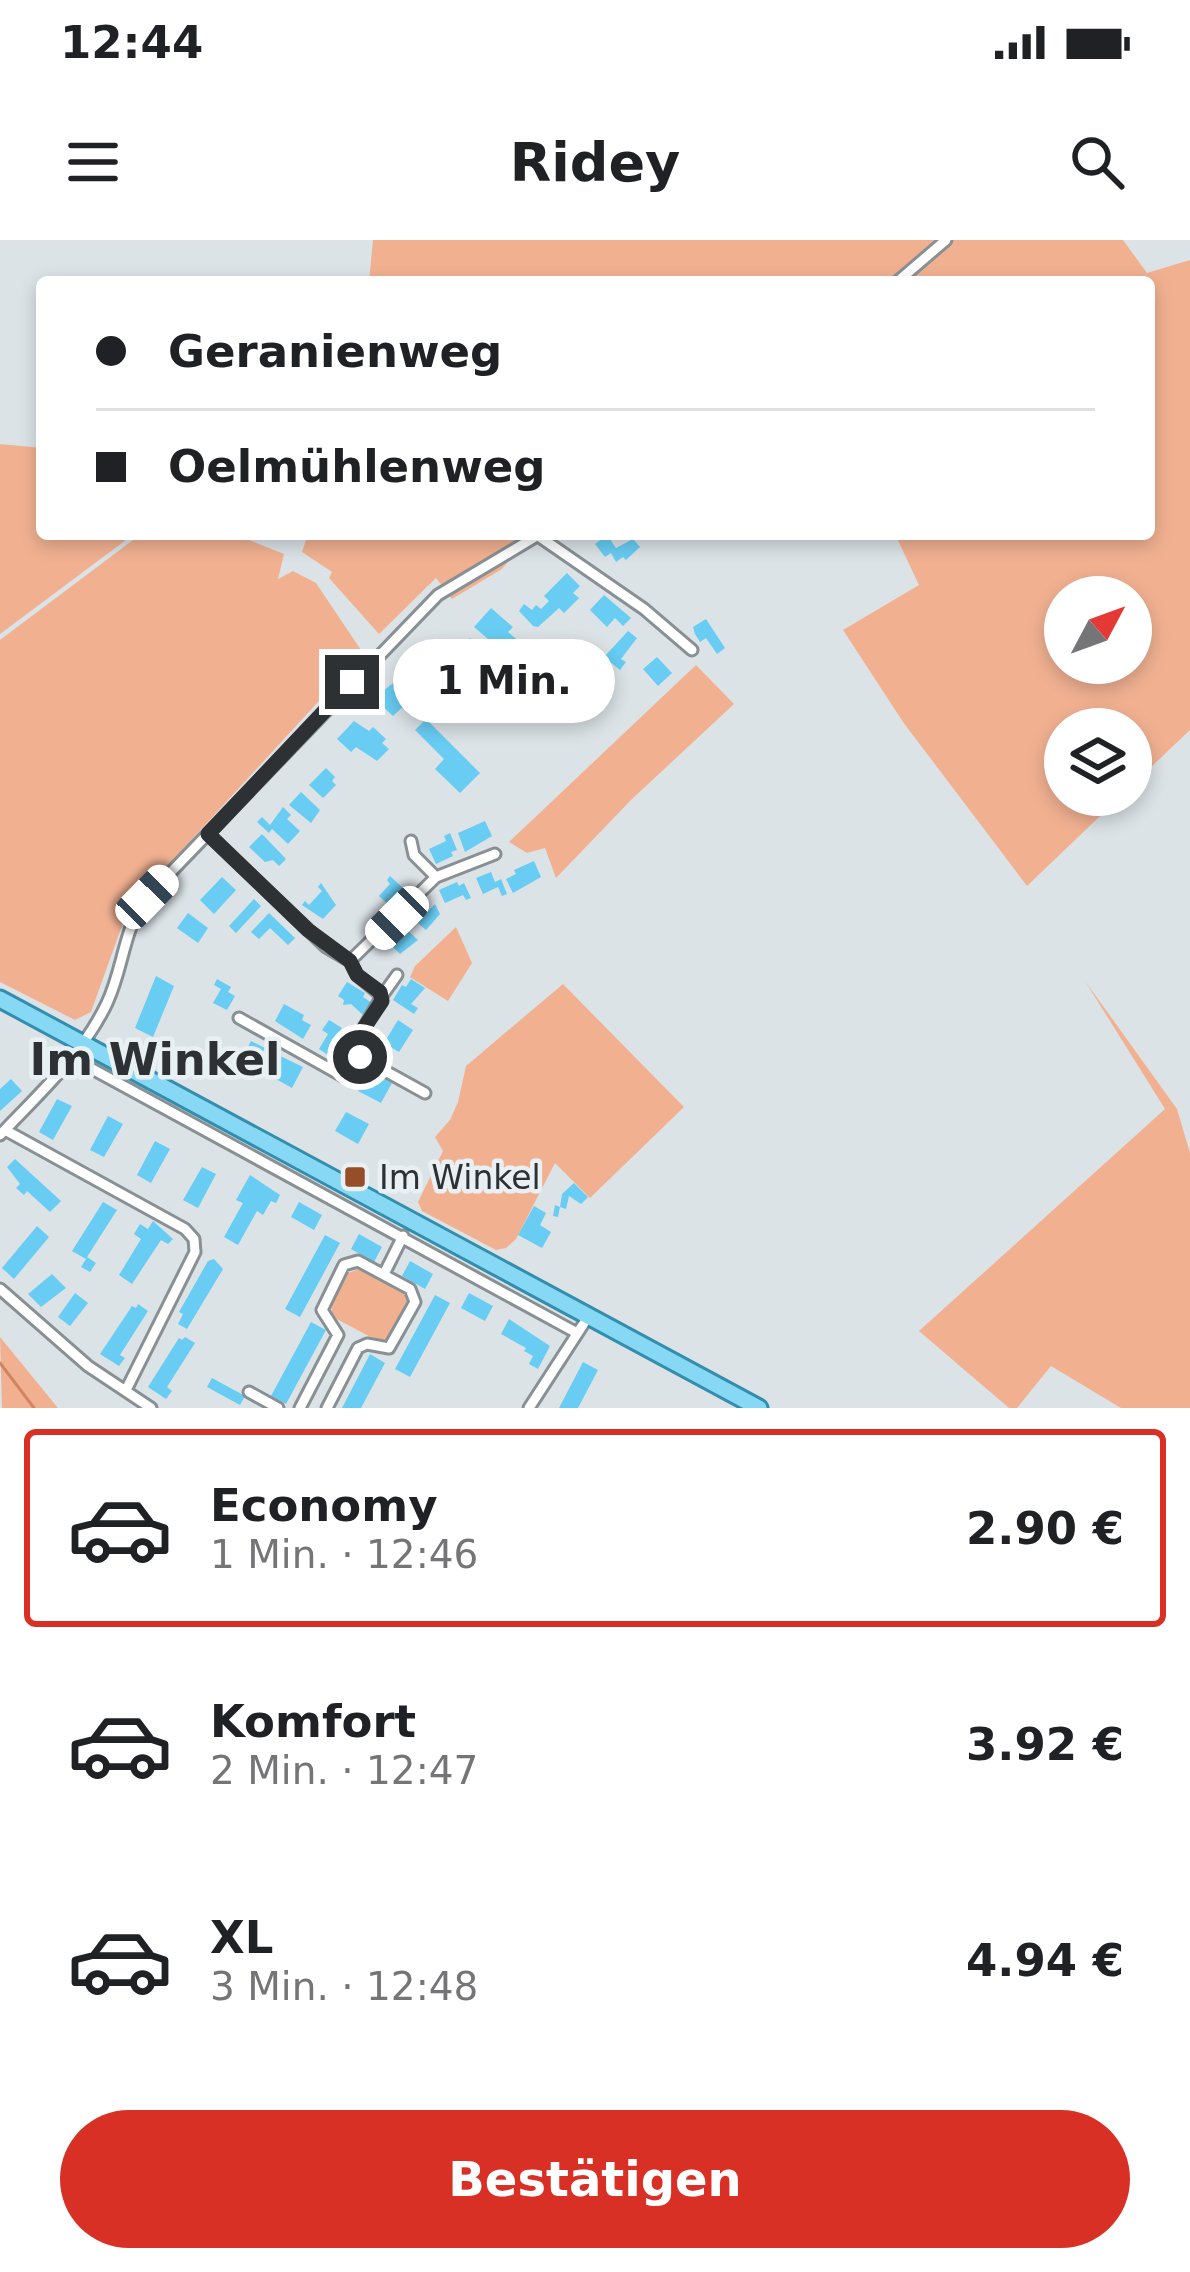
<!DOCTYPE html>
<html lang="de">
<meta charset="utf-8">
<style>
body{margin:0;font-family:"DejaVu Sans",sans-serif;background:#f2f2f2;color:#202124;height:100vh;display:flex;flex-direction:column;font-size:45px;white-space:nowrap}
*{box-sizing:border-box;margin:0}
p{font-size:39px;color:#757577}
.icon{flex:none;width:66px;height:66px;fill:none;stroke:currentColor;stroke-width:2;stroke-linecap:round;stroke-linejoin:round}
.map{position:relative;height:1168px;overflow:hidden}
.details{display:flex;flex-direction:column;background:#fff;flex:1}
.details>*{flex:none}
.top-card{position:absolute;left:36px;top:36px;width:1119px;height:264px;border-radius:12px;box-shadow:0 6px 18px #0003;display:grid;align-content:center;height:264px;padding:0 60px;background:#fff}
.needle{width:78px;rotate:49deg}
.controls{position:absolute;left:1044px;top:336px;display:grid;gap:24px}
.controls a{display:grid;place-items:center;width:108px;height:108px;border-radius:50%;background:#fff;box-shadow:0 6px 18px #0003;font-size:60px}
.end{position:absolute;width:54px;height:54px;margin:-27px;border:15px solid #2e3133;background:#fff;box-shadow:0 0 0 6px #fff}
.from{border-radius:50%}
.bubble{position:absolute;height:84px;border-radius:42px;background:#fff;box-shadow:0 6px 18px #0003;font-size:39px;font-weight:800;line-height:84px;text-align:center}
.car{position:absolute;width:36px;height:72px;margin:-36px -18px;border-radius:15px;box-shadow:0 0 9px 3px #0007;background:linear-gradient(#fff 24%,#345 0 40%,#fff 0 76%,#345 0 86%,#fff 0)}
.top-card b{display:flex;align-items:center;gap:42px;height:114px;font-size:45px}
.top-card b+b{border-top:3px solid #e0e0e0}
.top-card i{width:30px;height:30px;background:#202124}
ul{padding:21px 0 0;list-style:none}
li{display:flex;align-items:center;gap:36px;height:198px;margin:0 24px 18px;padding:0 36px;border:6px solid transparent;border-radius:12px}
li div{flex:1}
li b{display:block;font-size:45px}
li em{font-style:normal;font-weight:800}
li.active{border-color:#d93025}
li>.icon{width:108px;height:108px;stroke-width:1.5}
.button{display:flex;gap:24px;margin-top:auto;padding:24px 60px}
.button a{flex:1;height:138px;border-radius:72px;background:#d93025;color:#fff;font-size:48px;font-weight:800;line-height:138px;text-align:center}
.status{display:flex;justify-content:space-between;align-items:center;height:84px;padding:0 60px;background:#fff;direction:ltr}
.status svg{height:33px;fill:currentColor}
header{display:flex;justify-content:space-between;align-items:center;height:156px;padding:0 60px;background:#fff;font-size:54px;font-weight:800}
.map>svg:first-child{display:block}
.green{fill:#f1b191;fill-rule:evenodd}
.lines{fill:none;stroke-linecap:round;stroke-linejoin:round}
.stream{stroke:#d1845e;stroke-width:3}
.building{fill:#68ccf3}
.street-casing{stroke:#889093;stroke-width:15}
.primary-casing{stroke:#338dac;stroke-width:21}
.street{stroke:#fff;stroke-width:9}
.primary{stroke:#86d8f4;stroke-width:15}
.route{stroke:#2e3133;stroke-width:15}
.poi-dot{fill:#954e28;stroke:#e8f0f4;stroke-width:4.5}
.labels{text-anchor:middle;stroke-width:9;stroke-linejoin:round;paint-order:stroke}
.poi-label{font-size:33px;fill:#2e3133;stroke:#e8f0f4;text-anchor:start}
.district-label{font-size:45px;font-weight:bold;fill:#2e3133;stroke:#e8f0f4}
</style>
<div class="status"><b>12:44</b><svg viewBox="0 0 49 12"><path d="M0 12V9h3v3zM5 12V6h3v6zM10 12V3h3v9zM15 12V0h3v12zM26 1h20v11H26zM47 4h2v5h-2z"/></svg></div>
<header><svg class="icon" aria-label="menu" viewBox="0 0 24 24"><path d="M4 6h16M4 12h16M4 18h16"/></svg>Ridey<svg class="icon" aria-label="search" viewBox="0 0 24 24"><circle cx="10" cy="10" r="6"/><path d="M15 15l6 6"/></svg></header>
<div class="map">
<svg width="1190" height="1168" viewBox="0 0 1190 1168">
<rect width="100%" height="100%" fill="#dbe3e7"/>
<!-- green -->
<path class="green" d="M373,0H1123L1147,33L1190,20V490L1131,546V489H1065V555H1122L1027,646L903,482L843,390L919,345L895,294H1149V42H369ZM1065,357H1131V423H1065Z
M0,204L42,208V294H134L0,394Z
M141,294H234L284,314L278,339L293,331L316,343L363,413L128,669L91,772L75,780L0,742V400Z
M308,294H547L519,309L502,329L452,359L436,338L379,394L329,338L332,332L302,312Z
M696,425L734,464L631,560L556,638L545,608L527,613L509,602Z
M456,687L472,723L448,761L410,737L415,726Z
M1085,741L1177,869L1190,913V1168H1121L1051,1126L1017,1168H1009L919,1091L1165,869Z
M563,744L684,867L590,958L555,923L516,999L506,1008L496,1010L422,971L418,962L443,911L435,897L450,880L458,862L466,826Z
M359,1029L404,1054L408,1064L388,1098L378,1101L333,1077L331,1066L348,1033Z
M0,1097L58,1168H2Z"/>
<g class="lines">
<!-- stream -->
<path class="stream" d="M0,1123L34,1168"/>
</g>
<!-- building -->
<path class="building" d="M607,295L616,308L633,299L640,307L626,320L623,317L616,322L611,313L605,317L595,304Z
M567,333L580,346L573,353L579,358L564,373L559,368L538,387L533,386L519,371L524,364L532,370L536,365L541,369L549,361L544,356Z
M604,355L631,378L623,386L615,378L607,387L590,370Z
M491,368L513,387L508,392L528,409L515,423L507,417L511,412L508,407L501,400L496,406L474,387Z
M706,379L725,408L717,414L706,398L700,402L695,394L693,387Z
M628,391L637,398L621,419L626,422L620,430L604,417Z
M470,398L489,416L473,431L465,424L458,433L450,426L461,413V404Z
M657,417L672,433L658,446L643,429Z
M438,420L451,431L442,442L453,451L445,461L421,435Z
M402,436L419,452L393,476L374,458Z
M426,479L480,533L460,553L435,529L444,519L415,490Z
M354,481L369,491L373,487L386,499L382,503L389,509L377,521L356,507L351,512L337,499Z
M326,528L335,537L332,541L336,545L323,558L309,545Z
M301,552L320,570L311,583L289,565Z
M283,567L291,575L287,579L300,591L288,604L272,589L269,593L257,582L262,577L270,585Z
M485,581L492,596L465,612L458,593Z
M450,593L457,610L451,612L453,616L436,624L429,609L446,601L444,596Z
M262,594L286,619L279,626L273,620L265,622L249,607Z
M534,621L541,637L513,653L506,639L516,634L514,630Z
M491,632L495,642L501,639L507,654L502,656L498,647L483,654L476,638Z
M390,636L403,648L399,652L403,656L392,668L379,656L390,644L387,640Z
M222,637L236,650L214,674L200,660Z
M457,642L459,646L464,643L471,658L466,660L463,655L445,663L439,650Z
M321,643L336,665L323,679L302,665L305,661L309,665L322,651L318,647Z
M254,659L261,666L236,693L229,686Z
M435,664L440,674L426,690L412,678L423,667L428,671Z
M188,673L208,688L198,703L177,688Z
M269,673L295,698L288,705L270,688L259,699L251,692Z
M406,689L418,700L400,714L387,701L398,690L402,694Z
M156,736L174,746L153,797L135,788Z
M217,739L231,747L228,752L235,756L227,770L213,763L221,749L214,745Z
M411,739L425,748L411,764L418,768L414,774L393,760L402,745L406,747Z
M347,742L365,753L363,757L372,763L364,776L351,764L343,765L344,760L338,756Z
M284,764L304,775L302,780L311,785L303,799L275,781Z
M329,780L342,788L336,798L342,802L333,818L319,809L328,794L322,790Z
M398,780L413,790L399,812L384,803Z
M251,801L265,808L261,816L266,818L270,811L303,827L292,848L274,838L276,833L242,818Z
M369,831L392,843L381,863L358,851Z
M11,839L22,851L0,871V849Z
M57,859L72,866L53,900L39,892Z
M346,872L369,884L358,904L335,891Z
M108,876L123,884L104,917L90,910Z
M155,901L170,909L151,943L137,935Z
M15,919L61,961L50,972L27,951L24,955L16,948L20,944L7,927Z
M202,927L216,934L198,968L183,960Z
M250,935L280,955L276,963L271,961L263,975L257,971L238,1005L224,997L243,963L236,960Z
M574,943L588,957L581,964L569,956L566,969L560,967L558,977L553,976L555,965L560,967L562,954Z
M103,962L117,970L87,1017L96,1023L90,1032L81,1027L86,1019L72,1011Z
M299,962L322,975L314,990L291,977Z
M534,966L546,973L540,985L551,992L542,1008L518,995Z
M153,981L173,999L168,1004L161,1000L132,1044L119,1035L141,999L134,994L140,984L148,989Z
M37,986L49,997L14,1039L2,1028Z
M359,994L382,1007L374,1022L351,1009Z
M325,995L340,1003L300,1077L285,1069Z
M214,1019L223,1029L187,1089L178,1084L183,1074L179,1072L208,1021Z
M410,1021L433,1034L425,1049L402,1036Z
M52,1034L66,1048L41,1067L28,1054Z
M75,1053L88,1063L70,1086L58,1077Z
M469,1053L493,1066L485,1081L461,1068Z
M435,1055L450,1063L410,1137L395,1129Z
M138,1064L148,1071L120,1115L125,1118L119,1126L100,1114L132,1066L136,1068Z
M509,1079L550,1106L538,1129L529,1124L533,1116L524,1111L526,1108L501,1094Z
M311,1082L326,1090L286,1164L271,1156Z
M185,1097L195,1103L167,1147L172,1151L166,1159L148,1147L179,1098L182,1100Z
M370,1114L385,1123L361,1168H342Z
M583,1122L598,1130L578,1168H559Z
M212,1138L245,1156L240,1165L207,1147Z"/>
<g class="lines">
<!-- street casing -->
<g class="street-casing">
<path id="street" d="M897,42L946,0
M537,295L644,369L692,410
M208,594L326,707L350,721L357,735L382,756L358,798L360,817L346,838L239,778
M411,601L414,615L436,637
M350,721L436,637L495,614
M382,756L397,735
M360,817L425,853
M72,818L577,1093
M5,890L185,989L194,999L195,1012L126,1150
M0,895C39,854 83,814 107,763C124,727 123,689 147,657L438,355L540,294
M384,1034L403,996
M0,1049L88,1126L151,1168
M249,1152L278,1168
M300,1168L338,1095L322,1070L344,1025L358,1021L410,1049L415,1062L389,1108L367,1104L358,1108L327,1168
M529,1168L588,1077"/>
</g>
<!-- primary casing -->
<g class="primary-casing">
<path id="primary" d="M0,759L759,1168"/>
</g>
<!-- street -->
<use href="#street" class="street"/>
<!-- primary -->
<use href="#primary" class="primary"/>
</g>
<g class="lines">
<!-- route -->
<path class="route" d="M352,442L208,594L308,690L350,721L357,735L380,752L382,761L358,797L360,817"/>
</g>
<!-- markers -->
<rect class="poi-dot" x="343" y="925" width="24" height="24" rx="6"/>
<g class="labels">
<!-- poi labels -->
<g class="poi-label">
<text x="379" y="949">Im Winkel</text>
</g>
<!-- district labels -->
<g class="district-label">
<text x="155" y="835">Im Winkel</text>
</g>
</g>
</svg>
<div class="controls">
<a><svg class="needle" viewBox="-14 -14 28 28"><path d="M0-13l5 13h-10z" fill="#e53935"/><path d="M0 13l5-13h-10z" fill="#757577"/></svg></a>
<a><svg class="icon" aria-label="layers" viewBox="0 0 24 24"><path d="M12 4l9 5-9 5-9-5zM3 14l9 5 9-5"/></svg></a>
</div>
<i class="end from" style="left:360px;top:817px"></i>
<i class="end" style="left:352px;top:442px"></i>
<div class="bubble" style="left:393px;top:399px;width:222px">1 Min.</div>
<i class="car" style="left:147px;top:657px;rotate:44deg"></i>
<i class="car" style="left:397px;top:678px;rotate:225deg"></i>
<div class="top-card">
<b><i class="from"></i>Geranienweg</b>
<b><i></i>Oelmühlenweg</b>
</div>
</div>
<section class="details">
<ul>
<li class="active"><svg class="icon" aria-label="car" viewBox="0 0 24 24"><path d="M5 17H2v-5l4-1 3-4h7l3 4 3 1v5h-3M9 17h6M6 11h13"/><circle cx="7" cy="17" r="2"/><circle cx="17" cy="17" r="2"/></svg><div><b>Economy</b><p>1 Min. · 12:46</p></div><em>2.90 €</em></li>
<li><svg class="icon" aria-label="car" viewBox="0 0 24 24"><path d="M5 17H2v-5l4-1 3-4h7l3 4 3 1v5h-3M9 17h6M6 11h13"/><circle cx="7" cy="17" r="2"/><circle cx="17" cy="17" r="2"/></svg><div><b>Komfort</b><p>2 Min. · 12:47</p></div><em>3.92 €</em></li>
<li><svg class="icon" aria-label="car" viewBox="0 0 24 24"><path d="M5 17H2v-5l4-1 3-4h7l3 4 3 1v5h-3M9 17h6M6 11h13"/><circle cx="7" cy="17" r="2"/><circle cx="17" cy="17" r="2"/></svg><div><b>XL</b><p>3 Min. · 12:48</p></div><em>4.94 €</em></li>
</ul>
<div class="button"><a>Bestätigen</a></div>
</section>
